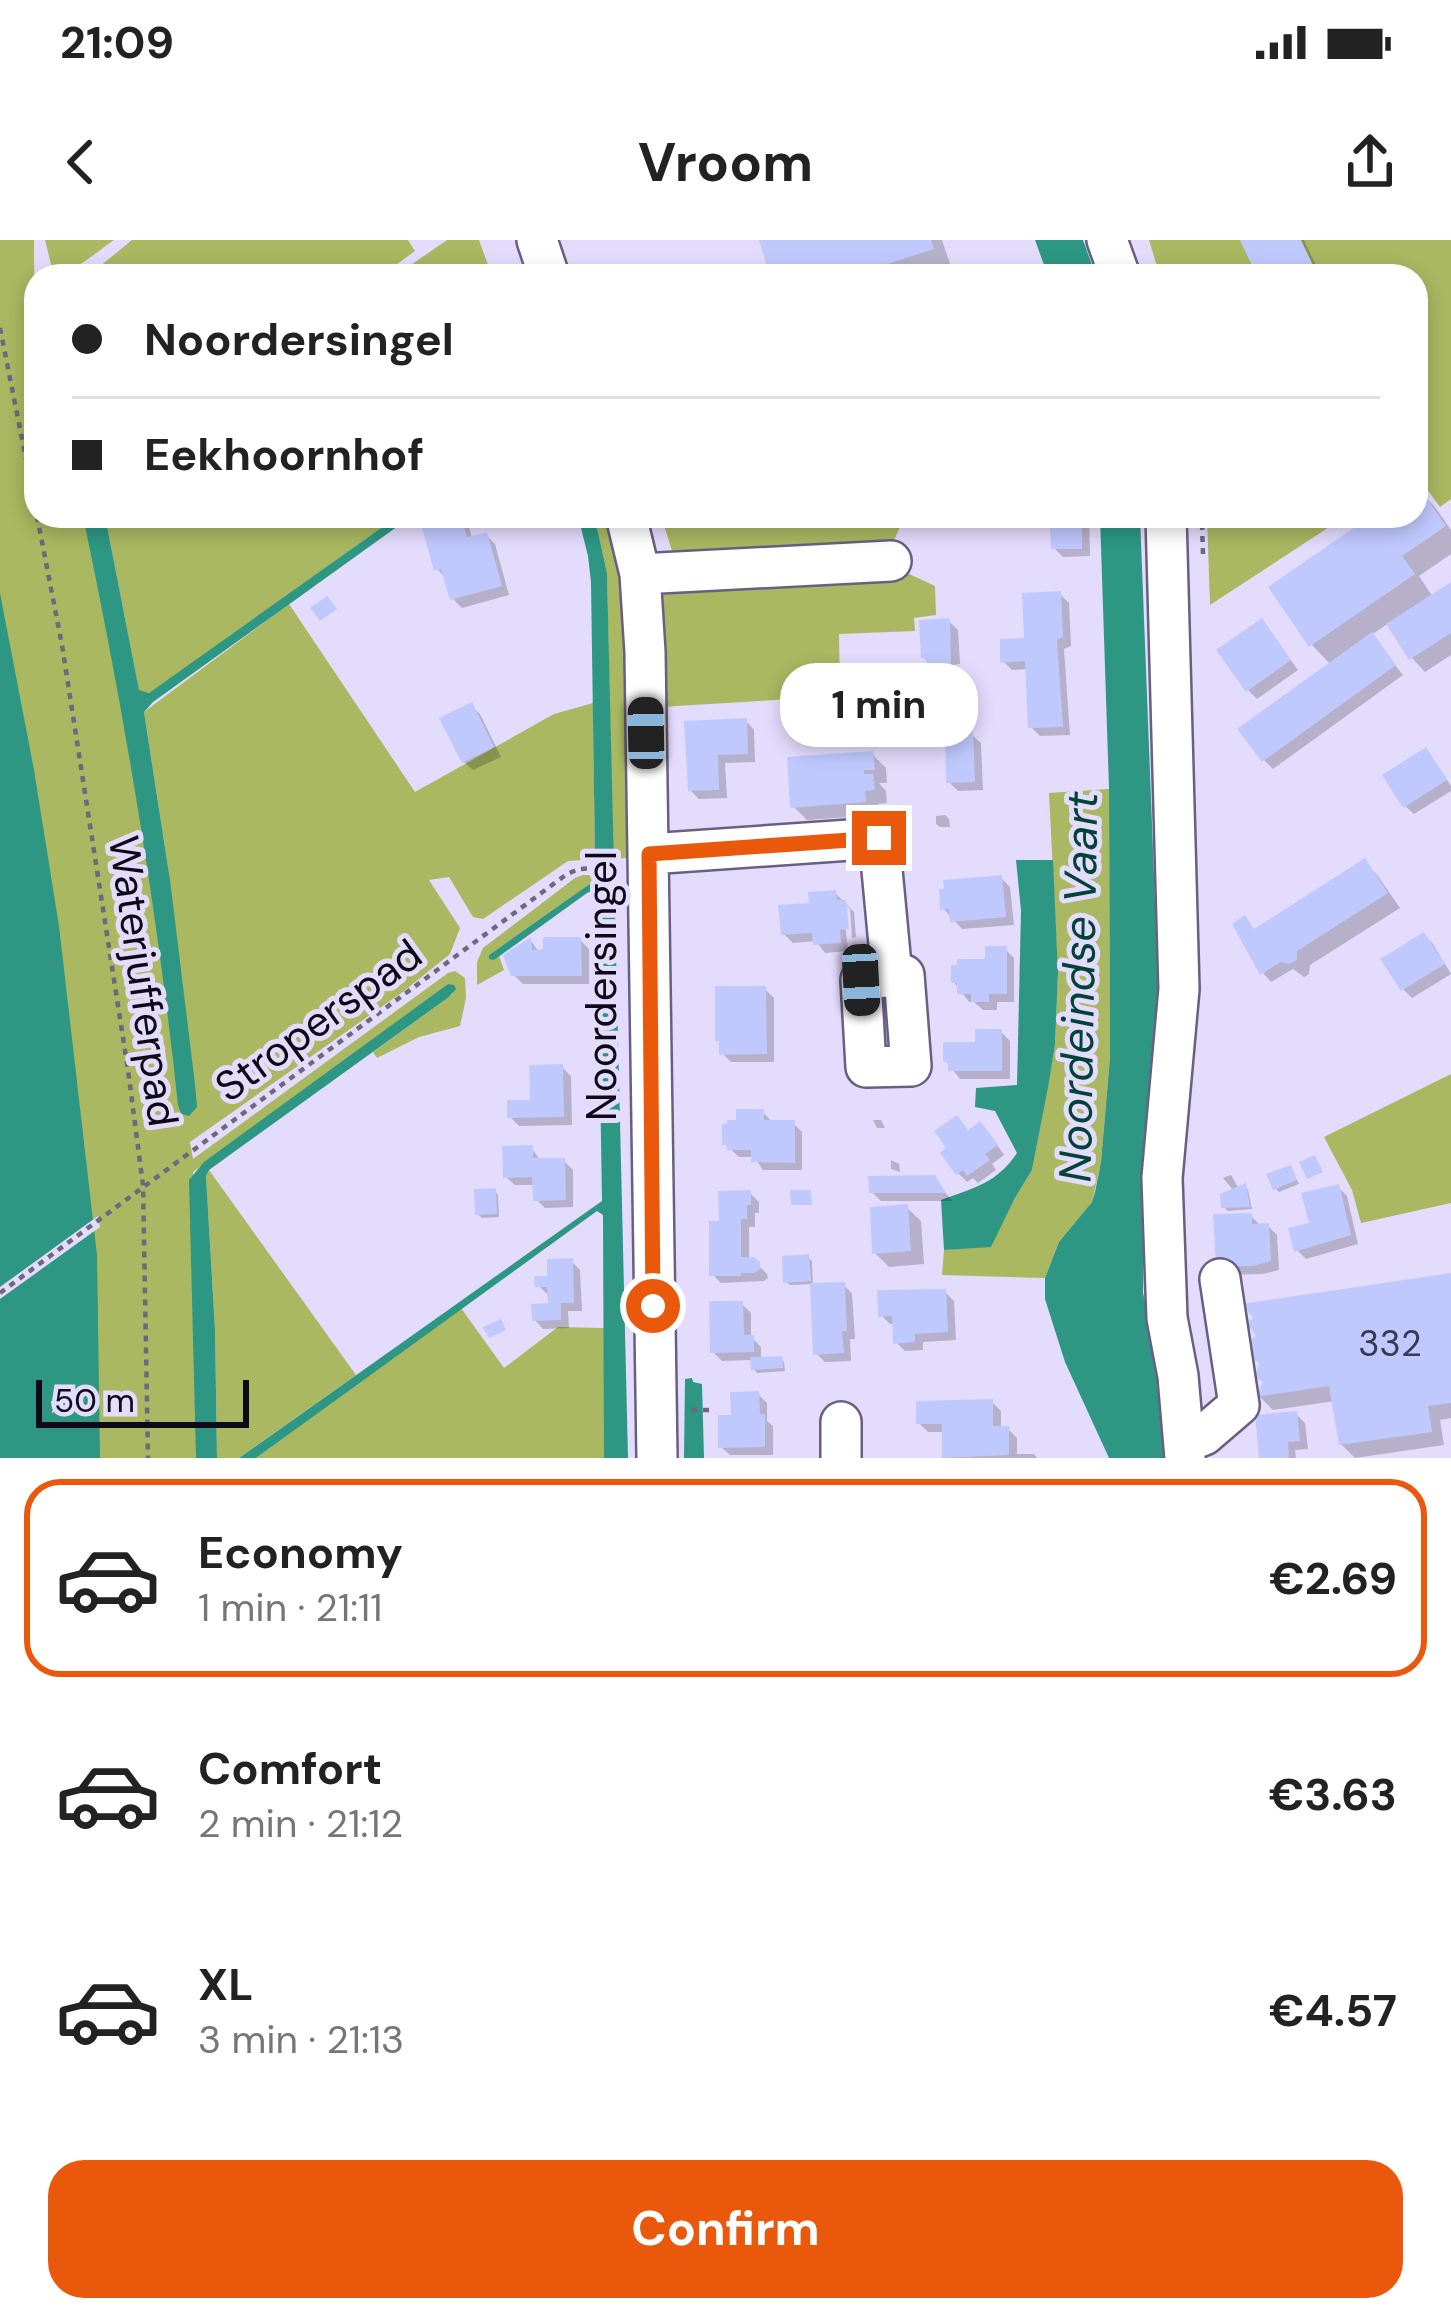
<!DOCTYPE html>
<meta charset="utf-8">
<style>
body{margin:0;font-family:"DM Sans",sans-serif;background:#f2f2f2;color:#222;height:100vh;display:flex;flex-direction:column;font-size:45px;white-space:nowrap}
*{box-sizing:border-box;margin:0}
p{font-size:39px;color:#767676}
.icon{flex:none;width:66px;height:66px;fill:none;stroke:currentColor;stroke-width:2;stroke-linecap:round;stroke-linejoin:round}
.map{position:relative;height:1218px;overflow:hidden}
.panel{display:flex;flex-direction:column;background:#fff;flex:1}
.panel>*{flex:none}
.hud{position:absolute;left:24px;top:24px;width:1404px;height:264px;border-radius:36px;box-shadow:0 6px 18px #0003;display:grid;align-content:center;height:264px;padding:0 48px;background:#fff}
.scale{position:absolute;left:36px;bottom:30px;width:213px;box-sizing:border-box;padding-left:12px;border:6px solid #0d0916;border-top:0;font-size:33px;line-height:42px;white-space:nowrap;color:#0d0916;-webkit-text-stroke:9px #e4dcfd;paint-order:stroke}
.end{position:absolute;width:54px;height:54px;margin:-27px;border:15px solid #ea580c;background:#fff;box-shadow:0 0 0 6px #fff}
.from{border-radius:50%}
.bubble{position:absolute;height:84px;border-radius:36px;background:#fff;box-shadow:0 6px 18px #0003;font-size:39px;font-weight:700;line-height:84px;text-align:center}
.car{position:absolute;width:36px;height:72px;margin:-36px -18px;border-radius:15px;box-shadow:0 0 9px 3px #0007;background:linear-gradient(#222 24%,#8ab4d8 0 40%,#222 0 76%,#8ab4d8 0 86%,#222 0)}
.hud b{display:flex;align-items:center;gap:42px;height:114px;font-size:45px}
.hud b+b{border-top:3px solid #e0e0e0}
.hud i{width:30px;height:30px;background:#222}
ul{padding:21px 0 0;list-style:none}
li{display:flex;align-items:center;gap:36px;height:198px;margin:0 24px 18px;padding:0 24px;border:6px solid transparent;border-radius:36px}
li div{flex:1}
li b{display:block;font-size:45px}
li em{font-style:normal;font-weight:700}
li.on{border-color:#ea580c}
li>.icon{width:108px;height:108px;stroke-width:1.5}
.cta{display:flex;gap:24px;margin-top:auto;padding:24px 48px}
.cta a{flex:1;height:138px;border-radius:36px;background:#ea580c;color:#fff;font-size:48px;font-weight:700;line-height:138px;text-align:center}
.status{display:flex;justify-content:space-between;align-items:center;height:84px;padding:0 60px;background:#fff;direction:ltr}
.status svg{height:33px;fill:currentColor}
header{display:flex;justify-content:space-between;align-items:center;height:156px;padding:0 48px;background:#fff;font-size:54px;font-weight:700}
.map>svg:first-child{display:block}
.green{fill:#a9b861}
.water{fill:#2d9783}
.pier{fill:#e4dcfd}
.shadow{fill:#0003}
.building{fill:#c0c9fe}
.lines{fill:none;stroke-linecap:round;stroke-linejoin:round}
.minor-casing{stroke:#695f83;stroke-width:44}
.path{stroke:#6e687e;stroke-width:4.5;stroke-dasharray:6 6;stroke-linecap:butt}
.minor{stroke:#fff;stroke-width:39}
.route{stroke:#ea580c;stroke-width:15}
.labels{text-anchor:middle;stroke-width:10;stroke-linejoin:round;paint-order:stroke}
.number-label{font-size:36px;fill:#3a3950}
.street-label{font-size:42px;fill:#0d0916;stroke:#e4dcfd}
.water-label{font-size:45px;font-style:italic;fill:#024237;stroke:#e4dcfd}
</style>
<div class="status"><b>21:09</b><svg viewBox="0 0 49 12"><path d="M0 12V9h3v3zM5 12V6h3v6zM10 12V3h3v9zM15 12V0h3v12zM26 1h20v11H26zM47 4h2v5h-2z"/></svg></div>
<header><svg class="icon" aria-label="back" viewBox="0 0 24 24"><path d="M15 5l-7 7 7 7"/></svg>Vroom<svg class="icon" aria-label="share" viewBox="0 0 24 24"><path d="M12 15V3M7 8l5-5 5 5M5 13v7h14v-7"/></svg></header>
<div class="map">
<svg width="1451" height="1218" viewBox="0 0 1451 1218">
<rect width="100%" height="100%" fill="#e4dcfd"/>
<!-- green -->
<path class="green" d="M0,0H34L36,276H94L170,640L144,472L289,364L415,552L554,474L593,463L595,619L568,621L483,679L473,677L449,637L429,640L460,688L450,714L404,751L190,902L193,919L448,733L455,731L465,738L466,758L460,786L419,797L377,818L373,812L449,757L453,753L448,744L193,932L204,1218H0Z
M45,0H114C95,13 76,31 54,36Z
M132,0H408L415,11L381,36H88Z
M447,0H479L492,36H395Z
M1149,0H1451V259L1440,267L1416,234V36H1160Z
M105,276H398L150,453L139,451Z
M592,276H617L626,316L631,614L626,618L613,619L607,333L598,292Z
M661,276H905L895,298L884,310L674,317Z
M1207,276H1346L1210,365Z
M878,328L907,333L935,346L936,375L914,378L915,391L839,394L840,456L660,467C658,443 646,366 657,348C661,342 666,340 672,338C696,332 723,334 747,333C791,331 834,329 878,328Z
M1109,549L1110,818L1101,922L1092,962L1059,1002L1045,1038L942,1035L944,1010L991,1006L1015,958L1032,930L1055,805L1058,733L1049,553Z
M583,635H598L591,643L489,715L494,720L499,716L504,730L477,745V722L483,708L575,638Z
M1451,834V963L1361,983L1352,950L1324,897Z
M209,930L356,1135L239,1218H217L215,1089L206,936Z
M461,1068L504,1128L558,1087L604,1088V1218H256Z"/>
<!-- water -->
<path class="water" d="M1035,0H1083L1096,36H1048Z
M83,276H105L139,450L149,453L398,276H412L153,462L144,472L170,640L195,844L197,867L189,876L181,874L178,865C157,667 124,471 83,276Z
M578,276H592L598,292L607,333L628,1218H604L603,975L597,971L256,1218H239L602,961L597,653L592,651L587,653L494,720L489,719V715L591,643L598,635L595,619L591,342L588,316Z
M1100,276H1140L1159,764L1145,914L1143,1053L1155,1102L1164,1218H1109L1065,1122L1045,1059V1038L1059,1002L1092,962L1095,952L1101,922L1110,818L1109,549Z
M0,353L34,530L59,686L97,1015L100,1218H0Z
M1016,620H1053L1058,733L1055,805L1048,847L1032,930L1015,958L991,1007L944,1010L941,960C974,948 997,943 1017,913L995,871L975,867L976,848L1017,845L1021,671Z
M448,744L454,745L456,749L449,757L209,930L206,936L215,1089L217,1218H196L189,940L204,922Z
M692,1138L693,1142L702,1144L704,1218H684L685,1139Z"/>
<!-- pier -->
<path class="pier" d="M98,976L100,987L0,1059V1047Z"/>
<!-- shadow -->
<path class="shadow" d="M762,0H942L951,27L923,36H773Z
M1243,0H1304L1321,36H1261Z
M992,29L999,36H970Z
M1416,248L1435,267L1451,290V314L1419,336L1433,357L1451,345V415L1425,432L1412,418L1389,383L1371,395L1403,435L1273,529L1264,520L1331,425L1312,405L1376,276H1416Z
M1053,276L1089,278L1090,316L1063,317L1054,308Z
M461,280L470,289L472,299L486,295L495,304L509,355L462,368L453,359L446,338L437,329Z
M1060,354L1069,363L1071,406L1064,409L1070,495L1040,496L1031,487L1029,429L1012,430L1003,421L1027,401Z
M949,381L958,390L960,424L953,425V430L933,431L924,417Z
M1270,391L1298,430L1257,459L1248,450Z
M927,447L930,451L932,495L920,496L917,492Z
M471,466L480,474L501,517L473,530L464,522Z
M885,467L889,471L890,489L859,491L855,487Z
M746,481L754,490L755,522L725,523L727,558L699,559L690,550L687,484Z
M972,495L981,503L983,550L958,551L949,542Z
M872,514L886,528L887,543H879L886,551L887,563L878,564V575L807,580L793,566Z
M1434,520L1451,546V551L1414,574L1405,566Z
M945,575L949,579L950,587H940L936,584V576Z
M1365,622L1378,636L1400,668L1310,725L1309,734L1304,737L1293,729L1271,742L1263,733L1245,679L1256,692Z
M1001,638L1010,647L1014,685L962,689L943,668Z
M835,653L854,672L856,697L852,698L850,669L843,662L848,711L825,713L816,701L793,703L784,694L812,665Z
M1424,695L1433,704L1451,734L1412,758L1403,749Z
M580,700L589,709V744H523L514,735L531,701L539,712Z
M1005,709L1014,718V762H997V770H983L974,762H969L954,742Z
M765,749L774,758V822H731L722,813V804L718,800Z
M1001,792L1010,801V839H960L946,821Z
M562,827L571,836L572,885L519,886L510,877L533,863Z
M763,872L771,881L793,883L802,892V930H763L754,917H739L725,904L739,883Z
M873,880H881L885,888H877Z
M969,893H989L1004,915L992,924L996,930L978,943L973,938L967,942L958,933Z
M532,909L541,921H564L573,930V967L545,968L536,959L535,945H515L506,937Z
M891,920L899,924L900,932L891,929Z
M1291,928L1299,944L1279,952L1275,948Z
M1231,935L1239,949L1245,946L1248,950L1252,969L1228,971L1224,967L1234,951L1223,938Z
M934,938L952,961H881L872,952Z
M1338,947L1347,956L1358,1004L1306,1019L1297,1010Z
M495,951L498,955L499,977L482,978L478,974Z
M750,953L759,962V973H755V987H749V1020H753L767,1034L768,1038L764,1041L721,1043L712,1034L722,984Z
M907,968L921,981L924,1024L889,1027L875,1013Z
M1251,976L1261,986H1268L1277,995L1279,1030L1263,1034L1228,1035Z
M808,1017L812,1021L813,1046L844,1045L852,1054L855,1099H850L851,1121L825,1122L816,1113L813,1044L790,1045L786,1042Z
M571,1021L580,1030L582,1071H568L569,1088L543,1089L535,1080L551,1066V1054H547L538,1045Z
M1451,1036V1178L1440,1180L1444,1205L1355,1218L1341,1204L1335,1161L1273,1170L1260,1157L1265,1144L1258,1137L1262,1126L1255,1118Z
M945,1052L954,1061L956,1100L923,1102V1110L905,1111L896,1102V1084H890L881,1075Z
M742,1064L751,1073V1097L761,1107V1119H781L784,1122L785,1131L757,1133L754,1129L753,1120L722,1121L713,1112Z
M758,1154L767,1163V1181L773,1186V1215H730L721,1207L734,1177Z
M992,1162L1001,1171V1189H1008L1017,1198V1214H1034L1037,1218H945V1192H928L919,1183Z
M1296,1174L1305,1183L1308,1209L1295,1210L1296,1218H1262Z"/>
<!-- building -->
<path class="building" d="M759,0H931L934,9L850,36H770Z
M1240,0H1301L1318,36H1257Z
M1416,243L1446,286L1402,316L1415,334L1309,407L1268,347L1371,276H1416Z
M1050,276H1082V309H1051Z
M461,277L467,297L487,292L502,346L450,360L441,329L434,331L422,288Z
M1451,342V393L1409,420L1386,384Z
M1061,351L1063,397L1057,400L1063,487L1028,488L1025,421L1000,423V399L1024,398L1022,353Z
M327,356L337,369L320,381L310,368Z
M950,378L951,427L927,429L926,418H921L919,380Z
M1262,378L1291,420L1246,452L1216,410Z
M1372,392L1396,425L1262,522L1237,489Z
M928,444L930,493H914L912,445Z
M472,462L494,507L462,523L439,478Z
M886,464L888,486L852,488L851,466Z
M747,478L748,514L718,515L719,550L688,551L684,481Z
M973,491L975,542L946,543L945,493Z
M1426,507L1447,540L1403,568L1382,535Z
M873,511L875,530H864V534H873L875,550L865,551L866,562L790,568L787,517Z
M1365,618L1388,653L1297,711V720L1289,724L1281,722L1260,735L1232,684L1245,675L1254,689Z
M1002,635L1006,677L950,682L949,669L940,670L939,649H944L943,640Z
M836,650L837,660H846L849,689L840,690L841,703L813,705L812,693L781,695L778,665L809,663L808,652Z
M1424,692L1445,724L1401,751L1380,719Z
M531,697L532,710L543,709V697H581L582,736H511L503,715Z
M985,706H1007V754H989V762H971V754H957V743H951V725H957V719H985Z
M715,746H766L767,814L719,815V801H715Z
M975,789H1002V831H948V822H943V802H975Z
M563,824L564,877L507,878V860H530L529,825Z
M736,869H764V880H795V923L751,922V910H727V905H722V884H727V880H736Z
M957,875L968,890L980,881L998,905L985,914L990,920L967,936L963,930L956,935L940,913L946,908L934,891Z
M533,905V918H565L566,960L533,961L532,937L503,938L502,906Z
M1315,915L1323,932L1307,939L1299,922Z
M1291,925L1297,940L1273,950L1266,934Z
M935,935L946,953H869L868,936Z
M1246,943L1250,967L1221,968L1220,954Z
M1339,944L1351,995L1294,1012L1288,988L1309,983L1301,953Z
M496,948L497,974L475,975L474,949Z
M751,950V965H747V979H741V1017H754L760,1022V1029L754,1033H741V1036H709V981H719L718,951Z
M790,950H811L812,965H791Z
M908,964L911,1011L872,1014L870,967Z
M1252,973V984L1269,983L1271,1021L1253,1026L1216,1027L1213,974Z
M809,1014L811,1041L783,1043L782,1016Z
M573,1018L574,1063H561V1080L532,1081L531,1064L548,1063L547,1047H535L534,1036H547V1019Z
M1451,1033V1163L1428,1166L1432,1192L1339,1205L1329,1146L1256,1157L1263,1141L1254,1137L1260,1123L1252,1119L1249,1101L1256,1096L1246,1083L1253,1078L1242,1064Z
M845,1042L847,1091H842L844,1113L813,1115L810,1043Z
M946,1049L948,1092L915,1094V1102L893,1104L892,1076L878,1077L877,1050Z
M709,1061H743L744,1095H754V1112L710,1113Z
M501,1079L506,1090L489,1098L483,1087Z
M782,1116L783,1128L751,1130L750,1117Z
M759,1151L760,1174H765V1207L718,1208V1175H731L730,1152Z
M993,1159V1186H1009V1215L942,1218V1184H916V1161Z
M1297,1171L1300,1201L1288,1202L1289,1218H1259L1255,1175Z"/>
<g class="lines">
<!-- minor casing -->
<g class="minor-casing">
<path id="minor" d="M537,0L549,36
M1107,0L1120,36
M626,276L640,334L645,412L657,1218
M1166,276L1179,749L1162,938L1167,1078L1178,1136L1185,1218
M640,334L891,321
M649,614L879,598L892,736
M904,735L911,826L866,827L861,740Z
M841,1182V1218
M1184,1203L1204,1195L1239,1165L1220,1039"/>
</g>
<!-- path -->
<path class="path" d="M0,88L36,269
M37,276L62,405L128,830L143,945L148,1218
M1202,284L1203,314
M0,1053L567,634L579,629L617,627
M691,1170H709"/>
<!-- minor -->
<use href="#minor" class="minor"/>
</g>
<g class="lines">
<!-- route -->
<path class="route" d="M653,1066L649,614L879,598"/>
</g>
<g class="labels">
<!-- number labels -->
<g class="number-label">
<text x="1390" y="1116">332</text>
</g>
<!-- street labels -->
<g class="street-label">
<text transform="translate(144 741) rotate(82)" y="15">Waterjufferpad</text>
<text transform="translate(601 746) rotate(-90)" y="15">Noordersingel</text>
<text transform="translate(318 780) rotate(-36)" y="15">Stroperspad</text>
</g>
<!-- water labels -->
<g class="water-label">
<text transform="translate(1078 747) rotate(-89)" y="16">Noordeindse Vaart</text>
</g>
</g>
</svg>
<div class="scale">50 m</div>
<i class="end from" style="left:653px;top:1066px"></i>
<i class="end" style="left:879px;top:598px"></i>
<div class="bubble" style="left:780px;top:423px;width:198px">1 min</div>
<i class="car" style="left:646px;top:493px;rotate:359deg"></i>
<i class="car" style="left:861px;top:740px;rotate:177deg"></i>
<div class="hud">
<b><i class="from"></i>Noordersingel</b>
<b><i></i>Eekhoornhof</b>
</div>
</div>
<section class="panel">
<ul>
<li class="on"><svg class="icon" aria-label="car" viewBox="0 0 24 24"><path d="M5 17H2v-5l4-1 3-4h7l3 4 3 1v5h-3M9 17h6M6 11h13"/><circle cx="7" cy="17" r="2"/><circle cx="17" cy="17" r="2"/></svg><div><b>Economy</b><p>1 min · 21:11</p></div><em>€2.69</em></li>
<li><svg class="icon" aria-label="car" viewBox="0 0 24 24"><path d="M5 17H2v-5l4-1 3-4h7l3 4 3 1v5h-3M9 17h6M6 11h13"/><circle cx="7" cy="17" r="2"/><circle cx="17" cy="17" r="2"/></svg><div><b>Comfort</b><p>2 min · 21:12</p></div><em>€3.63</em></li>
<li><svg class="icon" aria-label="car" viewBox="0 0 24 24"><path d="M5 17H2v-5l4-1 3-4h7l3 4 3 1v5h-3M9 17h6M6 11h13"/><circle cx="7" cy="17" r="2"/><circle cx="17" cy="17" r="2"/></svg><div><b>XL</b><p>3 min · 21:13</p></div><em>€4.57</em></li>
</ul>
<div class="cta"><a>Confirm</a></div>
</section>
